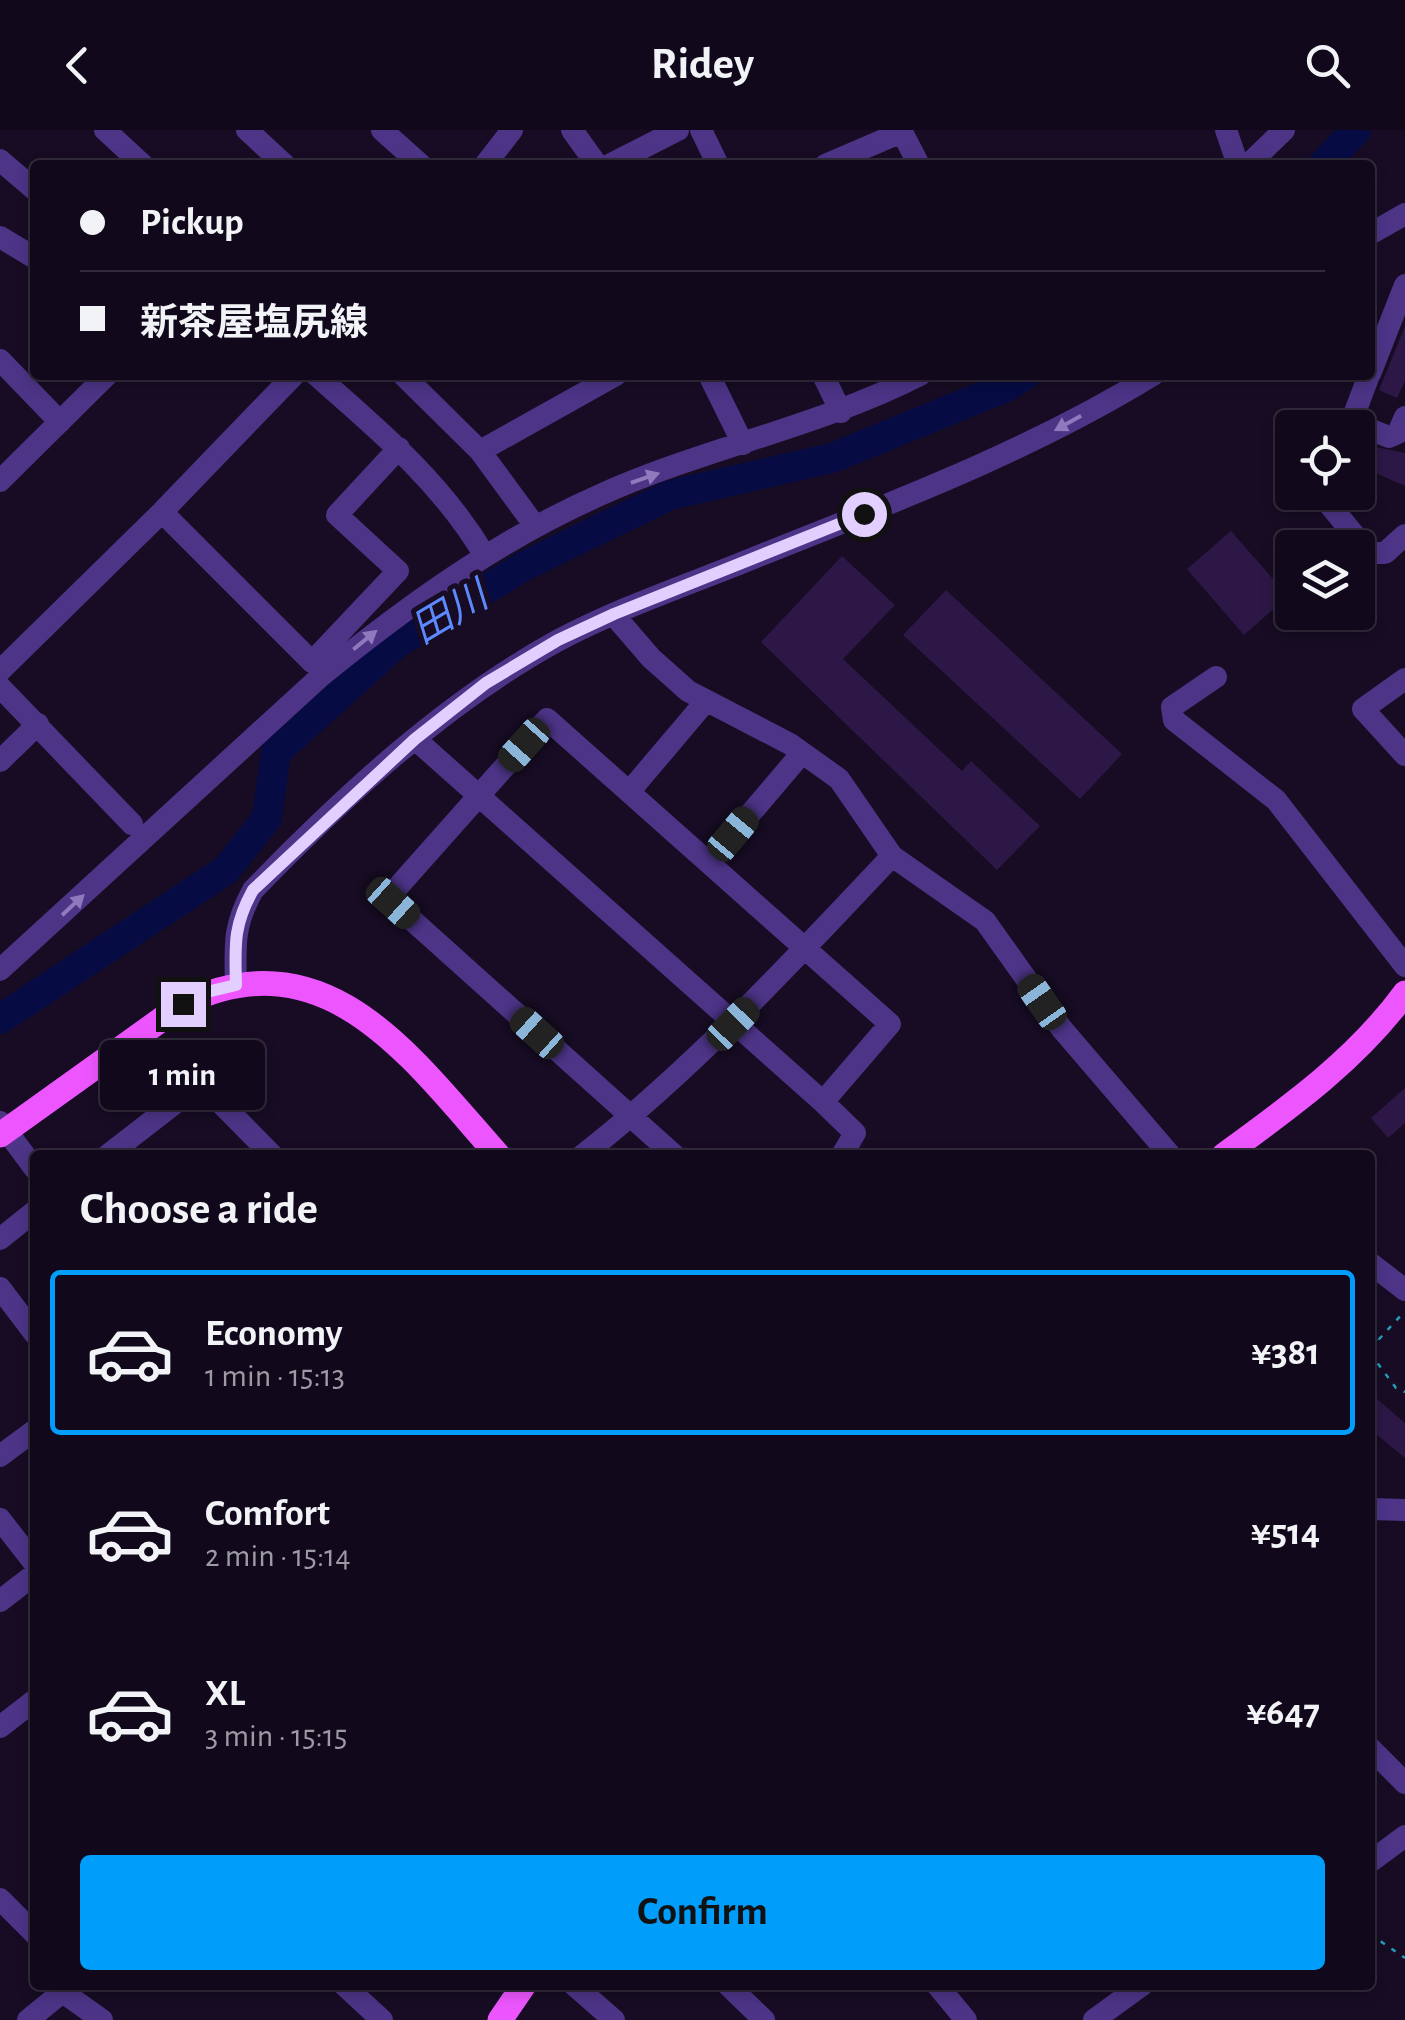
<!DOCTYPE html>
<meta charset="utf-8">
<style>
body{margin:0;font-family:"Alegreya Sans","Noto Sans JP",sans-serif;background:#1a1224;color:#f1f3f6;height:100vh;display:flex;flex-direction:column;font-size:38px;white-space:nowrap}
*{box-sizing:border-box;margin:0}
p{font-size:32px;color:#9c9aa3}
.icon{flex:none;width:55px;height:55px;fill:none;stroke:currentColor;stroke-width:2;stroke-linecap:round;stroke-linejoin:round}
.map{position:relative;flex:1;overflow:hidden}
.panel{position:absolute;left:30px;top:1020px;width:1345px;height:840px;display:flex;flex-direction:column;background:#11091b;border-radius:10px;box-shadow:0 5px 15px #0003,0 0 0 2px #302a3a}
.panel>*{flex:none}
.top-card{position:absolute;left:30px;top:30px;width:1345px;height:220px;border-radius:10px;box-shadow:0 5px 15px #0003,0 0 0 2px #302a3a;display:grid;align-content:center;height:220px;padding:0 50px;background:#11091b}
.controls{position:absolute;left:1275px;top:280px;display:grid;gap:20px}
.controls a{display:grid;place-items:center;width:100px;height:100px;border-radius:10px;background:#11091b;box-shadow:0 5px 15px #0003,0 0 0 2px #302a3a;font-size:50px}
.end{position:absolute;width:45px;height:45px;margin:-22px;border:12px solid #e2cfff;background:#111;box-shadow:0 0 0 5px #111}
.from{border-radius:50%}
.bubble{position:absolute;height:70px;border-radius:10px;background:#11091b;box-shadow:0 5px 15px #0003,0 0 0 2px #302a3a;font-size:32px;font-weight:600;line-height:70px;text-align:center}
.car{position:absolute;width:30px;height:60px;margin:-30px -15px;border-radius:12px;box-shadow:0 0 8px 2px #0007;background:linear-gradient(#222 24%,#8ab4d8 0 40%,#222 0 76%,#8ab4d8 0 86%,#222 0)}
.top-card b{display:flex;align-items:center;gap:35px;height:95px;font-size:38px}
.top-card b+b{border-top:2px solid #302a3a}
.top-card i{width:25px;height:25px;background:#f1f3f6}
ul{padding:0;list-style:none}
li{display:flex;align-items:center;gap:30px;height:165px;margin:0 20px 15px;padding:0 30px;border:5px solid transparent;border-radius:10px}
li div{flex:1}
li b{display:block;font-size:38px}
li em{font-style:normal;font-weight:600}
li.active{border-color:#009efa}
li>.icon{width:90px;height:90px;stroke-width:1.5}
h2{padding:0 50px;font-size:45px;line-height:120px}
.primary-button{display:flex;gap:20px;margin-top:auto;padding:20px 50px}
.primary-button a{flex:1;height:115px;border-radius:10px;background:#009efa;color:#111;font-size:40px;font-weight:600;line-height:115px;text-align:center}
header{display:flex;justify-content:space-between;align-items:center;height:130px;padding:0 50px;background:#11091b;font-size:45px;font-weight:600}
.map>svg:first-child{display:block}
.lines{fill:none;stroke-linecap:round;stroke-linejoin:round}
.river{stroke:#060c43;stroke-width:30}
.building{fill:#2d1746}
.path{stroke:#259dbd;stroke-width:2.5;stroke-dasharray:5 8;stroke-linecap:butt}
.minor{stroke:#4d3487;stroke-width:22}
.major{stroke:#ed56ff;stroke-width:25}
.oneway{fill:#907abd}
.route{stroke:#e2cfff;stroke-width:12}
.labels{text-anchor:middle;stroke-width:10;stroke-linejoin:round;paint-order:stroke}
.water-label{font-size:40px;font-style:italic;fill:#5d89ff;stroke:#170c24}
</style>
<header><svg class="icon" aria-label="back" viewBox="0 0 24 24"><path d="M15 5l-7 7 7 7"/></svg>Ridey<svg class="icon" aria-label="search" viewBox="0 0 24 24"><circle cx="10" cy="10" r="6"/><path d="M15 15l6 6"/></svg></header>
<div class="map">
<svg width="1405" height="1890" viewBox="0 0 1405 1890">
<rect width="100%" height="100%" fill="#170c24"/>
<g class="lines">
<!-- river -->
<path class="river" d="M1323,35L1356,0
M0,889L226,740L267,688L276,622L397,513L524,436L670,365L832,328L1008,256L1025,245"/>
</g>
<!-- building -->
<path class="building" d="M1405,196V251L1397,268L1379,260Z
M1371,316L1405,323V356L1362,337Z
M1231,401L1288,466L1244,505L1187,439Z
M842,426L895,475L843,529L962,641L971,631L1040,696L997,740L761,512Z
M946,460L1122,624L1080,669L903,505Z
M1405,958V993L1388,1008L1371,988Z
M1370,1263L1405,1293V1328L1370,1299Z"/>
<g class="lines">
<!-- path -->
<path class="path" d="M1370,1199L1378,1210
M1370,1219L1404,1182
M1370,1223L1396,1258L1405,1262
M1370,1804L1405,1828"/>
<!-- minor -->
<path class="minor" d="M105,0L143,35
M247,0L285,35
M382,0L421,35
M572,0L597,35
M701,0L718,35
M1226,0L1238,35
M0,30L35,60
M485,35L512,0
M609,35L678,0
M825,35L902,2L919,35
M1248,35L1284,0
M1370,104L1405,84
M0,107L35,128
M0,230L60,292
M1370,244L1405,155
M316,245C379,300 442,353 485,426
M403,245L480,321L535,396
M709,245L743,314
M823,245L841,282
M1351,292L1389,307L1398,303L1405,287
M1349,298L1369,245
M480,321L616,245
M0,351L107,245
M1326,362L1324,368L1369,423H1385L1405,405
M162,382L312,532L398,441L337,385L399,318
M613,484L651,528L688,561L790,614L839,649L892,726L985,791L1062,899L1170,1025
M0,541L162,382L294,245
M1216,547L1172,577L1174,590L1276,670L1405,836
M1405,549L1363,579L1405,625
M0,557L132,694
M415,609L823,972L855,1003L842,1025
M0,631L38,594
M629,662L706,571
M733,704L802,623
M0,840L321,546C407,476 498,410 600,365C704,318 818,297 920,245
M236,855C235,815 233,796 253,760C342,668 444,573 557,511C615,480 678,458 739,434C880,377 1023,325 1153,245
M0,992L35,1039
M108,1025L201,953L272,1025
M583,1025C696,936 793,831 892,726
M674,1025L393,773L396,759L547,589L890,894L823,972
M0,1109L35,1081
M1370,1133L1405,1160
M0,1158L35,1204
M0,1326L35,1300
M1370,1379L1405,1380
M0,1389L35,1434
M0,1471L35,1444
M0,1597L35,1570
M1370,1618L1405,1653
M1370,1732L1405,1706
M0,1769L35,1804
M344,1855L382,1890
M574,1855L614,1890
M728,1855L764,1890
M937,1855L966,1890
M64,1863L102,1890
M28,1890L71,1855
M1094,1890L1142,1855"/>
<!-- major -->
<path class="major" d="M0,1005L183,874C327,803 413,930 498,1025
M1224,1025C1290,977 1357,929 1405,863
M500,1890L524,1855"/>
</g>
<!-- one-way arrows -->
<defs><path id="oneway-solid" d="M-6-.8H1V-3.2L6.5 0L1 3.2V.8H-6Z" transform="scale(2.5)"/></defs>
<g class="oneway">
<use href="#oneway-solid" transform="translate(1068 293) rotate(151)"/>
<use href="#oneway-solid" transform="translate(645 348) rotate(-19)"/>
<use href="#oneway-solid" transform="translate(365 510) rotate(-39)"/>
<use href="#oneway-solid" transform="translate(73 775) rotate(-43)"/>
</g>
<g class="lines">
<!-- route -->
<path class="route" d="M183,874L207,862L236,855C235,815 233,796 253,760L415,609L486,553L558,510L614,484L864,384"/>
</g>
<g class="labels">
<!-- water labels -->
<g class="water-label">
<text transform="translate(449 482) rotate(-31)" y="14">田川</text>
</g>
</g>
</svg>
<div class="controls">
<a><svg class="icon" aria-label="locate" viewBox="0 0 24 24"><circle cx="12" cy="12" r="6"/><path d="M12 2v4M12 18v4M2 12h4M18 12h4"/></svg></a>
<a><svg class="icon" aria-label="layers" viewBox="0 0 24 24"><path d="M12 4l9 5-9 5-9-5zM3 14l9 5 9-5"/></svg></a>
</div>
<i class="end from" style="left:864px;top:384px"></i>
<i class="end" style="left:183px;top:874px"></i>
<div class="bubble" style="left:100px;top:910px;width:165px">1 min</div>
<i class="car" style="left:524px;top:615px;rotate:222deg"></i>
<i class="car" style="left:733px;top:704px;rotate:40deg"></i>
<i class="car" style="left:393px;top:773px;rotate:132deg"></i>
<i class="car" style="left:1042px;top:872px;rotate:325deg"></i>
<i class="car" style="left:733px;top:894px;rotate:44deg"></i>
<i class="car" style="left:537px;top:903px;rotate:312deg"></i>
<div class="top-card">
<b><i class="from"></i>Pickup</b>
<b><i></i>新茶屋塩尻線</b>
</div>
<section class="panel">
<h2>Choose a ride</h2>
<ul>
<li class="active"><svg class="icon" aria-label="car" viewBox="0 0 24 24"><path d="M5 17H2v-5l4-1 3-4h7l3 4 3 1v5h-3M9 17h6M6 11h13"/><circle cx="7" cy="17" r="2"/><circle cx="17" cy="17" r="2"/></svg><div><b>Economy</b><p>1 min · 15:13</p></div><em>¥381</em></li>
<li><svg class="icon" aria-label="car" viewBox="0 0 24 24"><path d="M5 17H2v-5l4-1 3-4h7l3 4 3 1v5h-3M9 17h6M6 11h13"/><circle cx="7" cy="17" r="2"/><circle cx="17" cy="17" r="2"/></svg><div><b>Comfort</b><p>2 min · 15:14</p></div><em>¥514</em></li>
<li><svg class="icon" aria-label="car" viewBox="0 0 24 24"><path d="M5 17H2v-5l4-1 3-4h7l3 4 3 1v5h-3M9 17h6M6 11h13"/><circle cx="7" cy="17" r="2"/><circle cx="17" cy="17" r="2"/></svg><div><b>XL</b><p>3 min · 15:15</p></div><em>¥647</em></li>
</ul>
<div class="primary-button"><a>Confirm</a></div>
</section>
</div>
